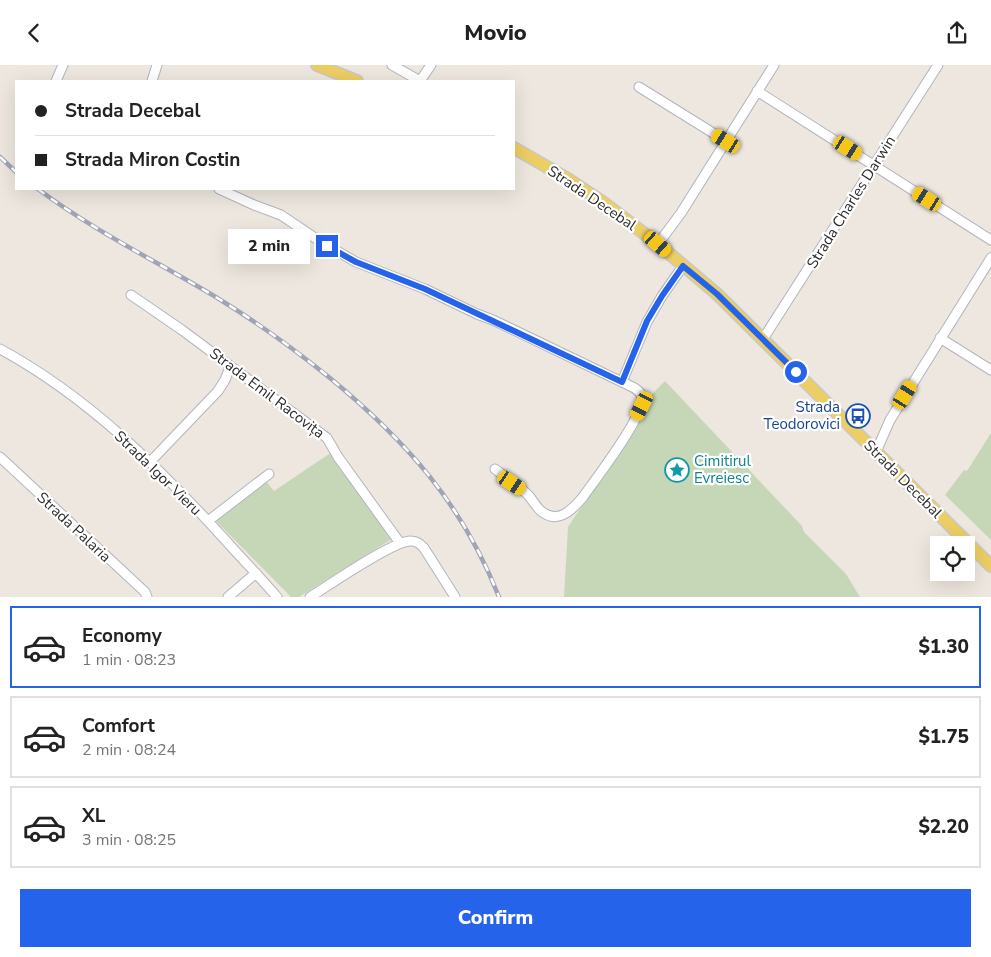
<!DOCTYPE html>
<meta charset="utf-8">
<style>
body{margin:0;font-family:"Nunito Sans",sans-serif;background:#f2f2f2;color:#222;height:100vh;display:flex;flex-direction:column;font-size:19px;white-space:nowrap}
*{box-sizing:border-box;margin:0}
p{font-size:16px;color:#767676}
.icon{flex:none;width:28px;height:28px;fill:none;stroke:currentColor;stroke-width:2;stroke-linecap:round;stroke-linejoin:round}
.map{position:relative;height:532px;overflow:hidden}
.sheet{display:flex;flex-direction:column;background:#fff;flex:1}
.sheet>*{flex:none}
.guide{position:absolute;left:15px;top:15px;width:500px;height:110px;border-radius:0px;box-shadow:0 5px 20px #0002;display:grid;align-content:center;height:110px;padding:0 20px;background:#fff}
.fabs{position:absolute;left:930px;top:471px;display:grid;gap:10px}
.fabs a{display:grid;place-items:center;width:45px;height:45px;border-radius:0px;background:#fff;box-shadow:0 5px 20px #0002;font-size:25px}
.end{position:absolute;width:22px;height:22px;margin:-11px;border:6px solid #2563eb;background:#fff;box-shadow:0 0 0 2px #fff}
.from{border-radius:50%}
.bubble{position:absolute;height:35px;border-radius:0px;background:#fff;box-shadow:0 5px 20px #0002;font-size:16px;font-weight:800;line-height:35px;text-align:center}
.car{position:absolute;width:15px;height:30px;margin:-15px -8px;border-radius:6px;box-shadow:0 0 4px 1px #0007;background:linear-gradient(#f5c518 24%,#345 0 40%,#f5c518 0 76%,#345 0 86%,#f5c518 0)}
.guide b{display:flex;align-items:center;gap:18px;height:48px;font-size:19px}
.guide b+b{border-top:1px solid #e0e0e0}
.guide i{width:12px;height:12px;background:#222}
ul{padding:9px 0 0;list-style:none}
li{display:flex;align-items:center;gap:15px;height:82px;margin:0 10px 8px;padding:0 10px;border:2px solid #e0e0e0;border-radius:0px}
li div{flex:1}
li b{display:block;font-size:19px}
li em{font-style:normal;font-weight:800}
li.on{border-color:#2563eb}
li>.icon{width:45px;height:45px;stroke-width:1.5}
.button{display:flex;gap:10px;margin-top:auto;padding:10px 20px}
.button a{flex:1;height:58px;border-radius:0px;background:#2563eb;color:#fff;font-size:20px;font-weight:800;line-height:58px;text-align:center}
header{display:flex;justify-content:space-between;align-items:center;height:65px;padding:0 20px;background:#fff;font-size:22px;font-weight:800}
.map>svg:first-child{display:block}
.cemetery{fill:#c6d7b7}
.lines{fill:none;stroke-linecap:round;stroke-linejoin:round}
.minor-casing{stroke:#b2b5bf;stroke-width:11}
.major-casing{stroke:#c8c8c8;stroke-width:14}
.minor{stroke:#fff;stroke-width:9}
.major{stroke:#edce64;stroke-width:11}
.rail-casing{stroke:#a1a4b6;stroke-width:4.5}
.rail{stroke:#fff;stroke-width:2.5;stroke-dasharray:8;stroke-linecap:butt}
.route{stroke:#2563eb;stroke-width:6}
.labels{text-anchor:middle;stroke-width:4.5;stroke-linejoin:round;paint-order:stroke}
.street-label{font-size:15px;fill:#2c2c2c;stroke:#fff}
.transit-label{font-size:15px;fill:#164399;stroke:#fff;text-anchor:end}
.culture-label{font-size:15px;fill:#0d838f;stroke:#fff;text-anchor:start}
</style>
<header><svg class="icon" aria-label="back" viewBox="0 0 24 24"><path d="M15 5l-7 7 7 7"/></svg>Movio<svg class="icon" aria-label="share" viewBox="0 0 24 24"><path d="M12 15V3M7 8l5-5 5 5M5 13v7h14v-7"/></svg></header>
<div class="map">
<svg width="991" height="532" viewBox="0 0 991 532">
<rect width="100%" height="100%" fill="#ede7df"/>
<!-- cemetery -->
<path class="cemetery" d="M665,316L802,461L804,467L846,509L860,532H564L568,462L642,351L640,348L653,328Z
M991,368V475L945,430L964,405L967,406Z
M332,387L392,474L299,532H291L215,455L266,416L274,426Z"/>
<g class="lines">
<!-- minor casing -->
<g class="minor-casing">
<path id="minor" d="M392,0L420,16
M56,16L63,0
M152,16L157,0
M420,16L431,0
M639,22L726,76
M757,26L991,175
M219,124L254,140L281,150L318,175L356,197L425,224L477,249L493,255L622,317C630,321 641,324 642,333C645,350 595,415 583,432C572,445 558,460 541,446C535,441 532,433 526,428C517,419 505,412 495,404
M658,179L681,148L774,0
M131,230L182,265L327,373L338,392L400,478
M940,273L991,305
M763,274L938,0
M0,284C87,331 162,405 228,478C244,496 261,513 277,532
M622,317L647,257L662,231L683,201
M876,387L890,355L991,193
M0,392L145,527L147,532
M150,397L218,326L225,315L230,302
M208,456L269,409
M228,532L256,508
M310,532C328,521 394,475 411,476C417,476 420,479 424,483L455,532"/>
</g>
<!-- major casing -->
<g class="major-casing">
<path id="major" d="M317,0L357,16
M514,83L568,114L604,138L658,179L717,229L991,501"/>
</g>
<!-- minor -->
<use href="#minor" class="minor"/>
<!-- major -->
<use href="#major" class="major"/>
<!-- rail casing -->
<g class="rail-casing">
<path id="rail" d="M0,92L16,107
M38,124C94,166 158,197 219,234C258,258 294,284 330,313C406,376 462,438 499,532"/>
</g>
<!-- rail -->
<use href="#rail" class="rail"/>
</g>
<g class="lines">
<!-- route -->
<path class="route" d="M327,181L356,197L425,224L622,317L647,256L662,231L683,201L717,229L796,307"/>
</g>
<!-- icons -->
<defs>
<g id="bus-ring" transform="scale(1.25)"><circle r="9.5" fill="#fff" stroke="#1a4fb4" stroke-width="1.5"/><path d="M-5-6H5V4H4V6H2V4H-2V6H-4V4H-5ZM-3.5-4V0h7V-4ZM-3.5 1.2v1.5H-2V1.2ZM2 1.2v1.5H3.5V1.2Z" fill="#1a4fb4"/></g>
<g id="sight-ring" transform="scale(1.25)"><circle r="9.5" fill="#fff" stroke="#0f9aa8" stroke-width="1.5"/><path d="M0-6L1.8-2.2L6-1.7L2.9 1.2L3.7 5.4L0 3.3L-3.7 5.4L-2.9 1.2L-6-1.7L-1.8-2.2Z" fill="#0f9aa8"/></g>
</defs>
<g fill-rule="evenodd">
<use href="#bus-ring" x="858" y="351"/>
<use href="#sight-ring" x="677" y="405"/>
</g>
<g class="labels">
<!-- street labels -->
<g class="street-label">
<text transform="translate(592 133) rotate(34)" y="5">Strada Decebal</text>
<text transform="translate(851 137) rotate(-58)" y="5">Strada Charles Darwin</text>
<text transform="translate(267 328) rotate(37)" y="5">Strada Emil Racovița</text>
<text transform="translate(158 408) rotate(44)" y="5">Strada Igor Vieru</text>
<text transform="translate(903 414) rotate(45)" y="5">Strada Decebal</text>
<text transform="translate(74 462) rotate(43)" y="5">Strada Palaria</text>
</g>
<!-- transit labels -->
<g class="transit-label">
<text x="840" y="347">Strada<tspan x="840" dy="17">Teodorovici</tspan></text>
</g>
<!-- culture labels -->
<g class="culture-label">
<text x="694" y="401">Cimitirul<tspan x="694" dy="17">Evreiesc</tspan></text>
</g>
</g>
</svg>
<div class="fabs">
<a><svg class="icon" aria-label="locate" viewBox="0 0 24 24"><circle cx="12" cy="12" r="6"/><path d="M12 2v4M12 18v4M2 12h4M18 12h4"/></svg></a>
</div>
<i class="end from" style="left:796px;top:307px"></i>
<i class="end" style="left:327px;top:181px"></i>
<div class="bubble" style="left:228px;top:164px;width:82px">2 min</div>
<i class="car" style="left:726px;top:76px;rotate:302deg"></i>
<i class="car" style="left:848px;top:83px;rotate:123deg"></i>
<i class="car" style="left:927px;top:134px;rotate:302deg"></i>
<i class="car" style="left:658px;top:179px;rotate:131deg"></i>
<i class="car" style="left:905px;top:330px;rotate:32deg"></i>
<i class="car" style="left:642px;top:341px;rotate:207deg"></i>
<i class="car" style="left:512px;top:418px;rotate:124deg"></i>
<div class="guide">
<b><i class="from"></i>Strada Decebal</b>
<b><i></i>Strada Miron Costin</b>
</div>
</div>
<section class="sheet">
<ul>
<li class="on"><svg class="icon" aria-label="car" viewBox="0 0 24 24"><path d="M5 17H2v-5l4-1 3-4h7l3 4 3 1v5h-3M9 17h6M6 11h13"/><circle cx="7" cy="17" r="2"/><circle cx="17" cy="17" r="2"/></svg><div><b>Economy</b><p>1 min · 08:23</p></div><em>$1.30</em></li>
<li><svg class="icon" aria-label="car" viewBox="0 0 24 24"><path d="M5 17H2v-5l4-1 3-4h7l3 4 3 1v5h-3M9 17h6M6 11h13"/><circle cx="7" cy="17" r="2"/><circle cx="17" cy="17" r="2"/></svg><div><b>Comfort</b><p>2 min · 08:24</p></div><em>$1.75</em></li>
<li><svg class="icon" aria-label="car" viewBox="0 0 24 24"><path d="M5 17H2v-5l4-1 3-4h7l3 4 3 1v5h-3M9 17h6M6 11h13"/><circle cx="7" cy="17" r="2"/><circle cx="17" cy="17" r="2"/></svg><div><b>XL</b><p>3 min · 08:25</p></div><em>$2.20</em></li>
</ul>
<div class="button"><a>Confirm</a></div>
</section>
